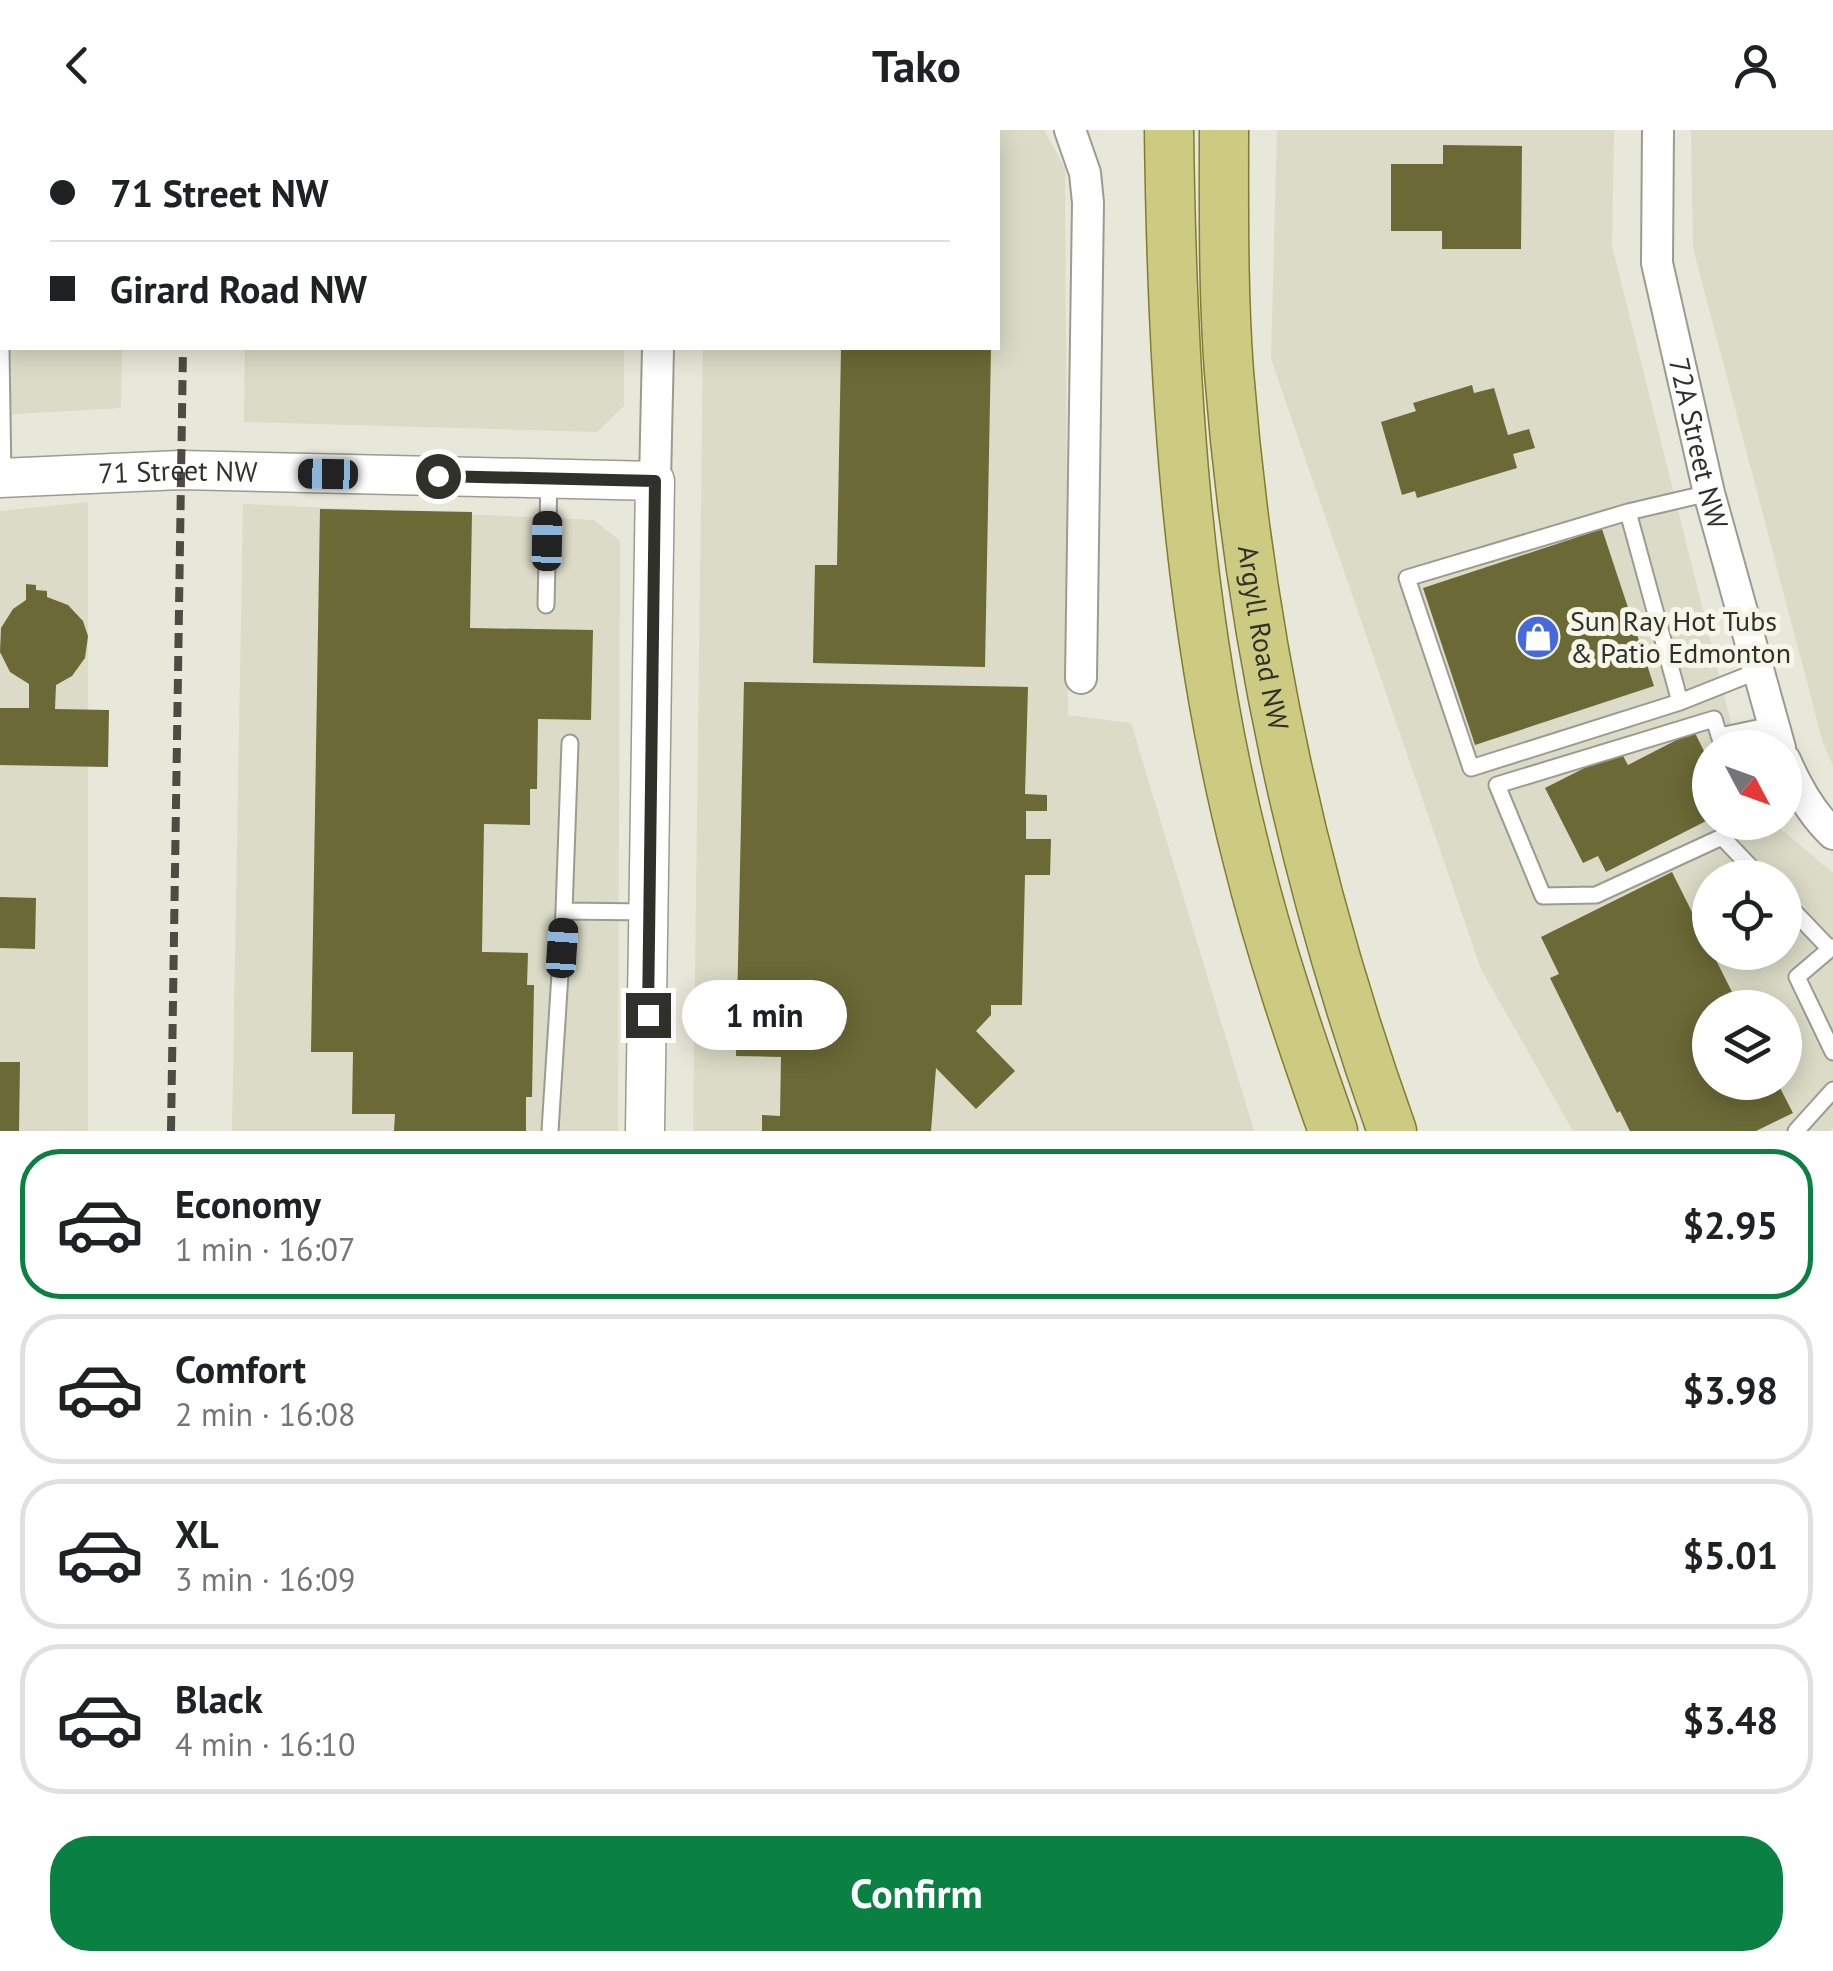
<!DOCTYPE html>
<meta charset="utf-8">
<style>
body{margin:0;font-family:"PT Sans",sans-serif;background:#f2f2f2;color:#202124;height:100vh;display:flex;flex-direction:column;font-size:38px;white-space:nowrap}
*{box-sizing:border-box;margin:0}
p{font-size:32px;color:#757577}
.icon{flex:none;width:55px;height:55px;fill:none;stroke:currentColor;stroke-width:2;stroke-linecap:round;stroke-linejoin:round}
.map{position:relative;height:1001px;overflow:hidden}
.side{display:flex;flex-direction:column;background:#fff;flex:1}
.side>*{flex:none}
.hud{position:absolute;left:0px;top:0px;width:1000px;height:220px;box-shadow:0 5px 25px #0003;display:grid;align-content:center;height:220px;padding:0 50px;background:#fff}
.needle{width:65px;rotate:131deg}
.tools{position:absolute;left:1692px;top:600px;display:grid;gap:20px}
.tools a{display:grid;place-items:center;width:110px;height:110px;border-radius:50%;background:#fff;box-shadow:0 5px 25px #0003;font-size:50px}
.end{position:absolute;width:45px;height:45px;margin:-22px;border:12px solid #31312c;background:#fff;box-shadow:0 0 0 5px #fff}
.from{border-radius:50%}
.bubble{position:absolute;height:70px;border-radius:35px;background:#fff;box-shadow:0 5px 25px #0003;font-size:32px;font-weight:700;line-height:70px;text-align:center}
.car{position:absolute;width:30px;height:60px;margin:-30px -15px;border-radius:12px;box-shadow:0 0 8px 2px #0007;background:linear-gradient(#222 24%,#8ab4d8 0 40%,#222 0 76%,#8ab4d8 0 86%,#222 0)}
.hud b{display:flex;align-items:center;gap:35px;height:95px;font-size:38px}
.hud b+b{border-top:2px solid #e0e0e0}
.hud i{width:25px;height:25px;background:#202124}
ul{padding:18px 0 0;list-style:none}
li{display:flex;align-items:center;gap:30px;height:150px;margin:0 20px 15px;padding:0 30px;border:5px solid #e0e0e0;border-radius:40px}
li div{flex:1}
li b{display:block;font-size:38px}
li em{font-style:normal;font-weight:700}
li.current{border-color:#0b8043}
li>.icon{width:90px;height:90px;stroke-width:1.5}
.button{display:flex;gap:20px;margin-top:auto;padding:20px 50px}
.button a{flex:1;height:115px;border-radius:40px;background:#0b8043;color:#fff;font-size:40px;font-weight:700;line-height:115px;text-align:center}
header{display:flex;justify-content:space-between;align-items:center;height:130px;padding:0 50px;background:#fff;font-size:45px;font-weight:700}
.map>svg:first-child{display:block}
.built{fill:#dbdbc7;fill-rule:evenodd}
.building{fill:#6b6936}
.lines{fill:none;stroke-linecap:round;stroke-linejoin:round}
.service-casing{stroke:#9b9b8f;stroke-width:19}
.minor-casing{stroke:#9b9b8f;stroke-width:34}
.tertiary-casing{stroke:#9b9b8f;stroke-width:41}
.primary-casing{stroke:#817d2e;stroke-width:51}
.service{stroke:#fff;stroke-width:15}
.minor{stroke:#fff;stroke-width:30}
.tertiary{stroke:#fff;stroke-width:38}
.primary{stroke:#cdca82;stroke-width:48}
.rail{stroke:#4c4c45;stroke-width:8;stroke-dasharray:15 8;stroke-linecap:butt}
.route{stroke:#31312c;stroke-width:12}
.labels{text-anchor:middle;stroke-width:10;stroke-linejoin:round;paint-order:stroke}
.street-label{font-size:28px;fill:#31312c;stroke:#f5f5e8}
.poi-label{font-size:28px;fill:#31312c;stroke:#f5f5e8;text-anchor:start}
</style>
<header><svg class="icon" aria-label="back" viewBox="0 0 24 24"><path d="M15 5l-7 7 7 7"/></svg>Tako<svg class="icon" aria-label="person" viewBox="0 0 24 24"><circle cx="12" cy="8" r="4"/><path d="M4 21q1-7 8-7t8 7"/></svg></header>
<div class="map">
<svg width="1833" height="1001" viewBox="0 0 1833 1001">
<rect width="100%" height="100%" fill="#e8e8da"/>
<!-- built -->
<path class="built" d="M0,0H126L2,2V218H122L121,278L0,285Z
M705,0H1044L1065,38L1068,585L1131,593L1254,1001H693L703,218H998V2Z
M1277,0H1614L1612,116L1737,617L1710,618V692L1774,693L1833,743V997L1830,1001H1573L1481,839L1271,229ZM1710,748H1785V822H1710ZM1710,878H1785V952H1710Z
M1691,0H1833V636L1823,613L1693,118Z
M245,218H624V276L597,302L244,292Z
M88,372V1001H0V381Z
M243,374L594,390L620,411L618,1001H232Z"/>
<!-- building -->
<path class="building" d="M1443,15L1522,16L1521,119H1442V101H1391V34H1443Z
M841,218H991L985,537L813,533L815,435H837Z
M1472,255L1474,263L1494,258L1508,305L1529,299L1535,318L1513,324L1517,338L1417,368L1415,361L1402,365L1381,292L1416,281L1413,273Z
M320,379L472,382L470,498L593,500L591,590L538,589L537,659H530V695L484,694L482,822L528,823L527,855H534L532,967H526V1001H394L395,984H352L353,922H311Z
M1602,399L1654,556L1475,615L1423,458Z
M26,454L36,455V460L47,461V467L68,475L83,491L88,506L85,528L72,546L56,555L55,579L109,580L108,637L0,635V578H29V554L10,542L0,522L1,498L13,479L26,470Z
M744,552L1028,557L1025,664L1047,665V681H1026V709H1051L1050,745H1025L1022,875H991V885L976,901L1015,941L976,979L936,938L931,1001H762V985L780,986L781,927L736,926Z
M1694,601L1710,633V689L1606,742L1598,726L1583,733L1545,658L1620,620L1628,635Z
M1672,742L1740,878H1710V952H1777L1793,983L1756,1001H1630L1620,981L1617,983L1550,848L1559,844L1541,807Z
M0,767L36,768L35,819L0,818Z
M0,932H20L19,1001H0Z"/>
<g class="lines">
<!-- service casing -->
<g class="service-casing">
<path id="service" d="M0,156L3,347
M1709,363L1628,382L1680,572L1758,541
M1628,382L1407,448L1471,638L1680,572
M546,475L549,349
M1719,606L1772,595
M1723,618L1714,589L1497,655L1543,766L1596,765L1722,707L1739,692
M1722,707L1761,748
M1785,772L1830,819L1833,817
M564,781L570,613
M1830,819L1797,847L1833,922
M550,1001L564,781L649,782
M1796,1001L1833,960"/>
</g>
<!-- minor casing -->
<g class="minor-casing">
<g id="minor">
<path d="M1070,0L1085,43L1088,73L1081,548"/>
<path id="s1" d="M1658,0L1657,133L1709,363L1780,618"/>
<path d="M663,2V0"/>
<path d="M655,351L658,218"/>
<path d="M1785,630C1797,658 1811,683 1833,704"/>
</g>
</g>
<!-- tertiary casing -->
<g class="tertiary-casing">
<g id="tertiary">
<path id="s2" d="M0,348L180,340L655,351L645,1001"/>
</g>
</g>
<!-- primary casing -->
<g class="primary-casing">
<g id="primary">
<path d="M1169,0C1172,244 1186,490 1247,727C1270,820 1301,911 1333,1001"/>
<path id="s3" d="M1224,0C1224,80 1223,162 1229,242C1249,501 1304,756 1392,1001"/>
</g>
</g>
<!-- service -->
<use href="#service" class="service"/>
<!-- minor -->
<use href="#minor" class="minor"/>
<!-- tertiary -->
<use href="#tertiary" class="tertiary"/>
<!-- primary -->
<use href="#primary" class="primary"/>
<!-- rail -->
<path class="rail" d="M188,2V0
M171,1001L183,218"/>
</g>
<g class="lines">
<!-- route -->
<path class="route" d="M438,346L655,351L648,885"/>
</g>
<!-- icons -->
<defs>
<g id="shop-disc" transform="scale(2.25)"><circle r="9.5" fill="#4669dc" stroke="#f5f5e8"/><path d="M-5-2.5h2.3a2.7 3.5 0 0 1 5.4 0H5L5.5 6h-11ZM-1.5-2.5h3a1.5 2.3 0 0 0-3 0Z" fill="#fff"/></g>
</defs>
<g fill-rule="evenodd">
<use href="#shop-disc" x="1538" y="507"/>
</g>
<g class="labels">
<!-- street labels -->
<g class="street-label">
<text dy="10" stroke="none"><textPath href="#s1" startOffset="318">72A Street NW</textPath></text>
<text dy="10" stroke="none"><textPath href="#s2" startOffset="178">71 Street NW</textPath></text>
<text dy="10" stroke="none"><textPath href="#s3" startOffset="510">Argyll Road NW</textPath></text>
</g>
<!-- poi labels -->
<g class="poi-label">
<text x="1570" y="501">Sun Ray Hot Tubs<tspan x="1570" dy="32">&amp; Patio Edmonton</tspan></text>
</g>
</g>
</svg>
<div class="tools">
<a><svg class="needle" viewBox="-14 -14 28 28"><path d="M0-13l5 13h-10z" fill="#e53935"/><path d="M0 13l5-13h-10z" fill="#757577"/></svg></a>
<a><svg class="icon" aria-label="locate" viewBox="0 0 24 24"><circle cx="12" cy="12" r="6"/><path d="M12 2v4M12 18v4M2 12h4M18 12h4"/></svg></a>
<a><svg class="icon" aria-label="layers" viewBox="0 0 24 24"><path d="M12 4l9 5-9 5-9-5zM3 14l9 5 9-5"/></svg></a>
</div>
<i class="end from" style="left:438px;top:346px"></i>
<i class="end" style="left:648px;top:885px"></i>
<div class="bubble" style="left:682px;top:850px;width:165px">1 min</div>
<i class="car" style="left:328px;top:344px;rotate:271deg"></i>
<i class="car" style="left:547px;top:411px;rotate:1deg"></i>
<i class="car" style="left:562px;top:818px;rotate:4deg"></i>
<div class="hud">
<b><i class="from"></i>71 Street NW</b>
<b><i></i>Girard Road NW</b>
</div>
</div>
<section class="side">
<ul>
<li class="current"><svg class="icon" aria-label="car" viewBox="0 0 24 24"><path d="M5 17H2v-5l4-1 3-4h7l3 4 3 1v5h-3M9 17h6M6 11h13"/><circle cx="7" cy="17" r="2"/><circle cx="17" cy="17" r="2"/></svg><div><b>Economy</b><p>1 min · 16:07</p></div><em>$2.95</em></li>
<li><svg class="icon" aria-label="car" viewBox="0 0 24 24"><path d="M5 17H2v-5l4-1 3-4h7l3 4 3 1v5h-3M9 17h6M6 11h13"/><circle cx="7" cy="17" r="2"/><circle cx="17" cy="17" r="2"/></svg><div><b>Comfort</b><p>2 min · 16:08</p></div><em>$3.98</em></li>
<li><svg class="icon" aria-label="car" viewBox="0 0 24 24"><path d="M5 17H2v-5l4-1 3-4h7l3 4 3 1v5h-3M9 17h6M6 11h13"/><circle cx="7" cy="17" r="2"/><circle cx="17" cy="17" r="2"/></svg><div><b>XL</b><p>3 min · 16:09</p></div><em>$5.01</em></li>
<li><svg class="icon" aria-label="car" viewBox="0 0 24 24"><path d="M5 17H2v-5l4-1 3-4h7l3 4 3 1v5h-3M9 17h6M6 11h13"/><circle cx="7" cy="17" r="2"/><circle cx="17" cy="17" r="2"/></svg><div><b>Black</b><p>4 min · 16:10</p></div><em>$3.48</em></li>
</ul>
<div class="button"><a>Confirm</a></div>
</section>
